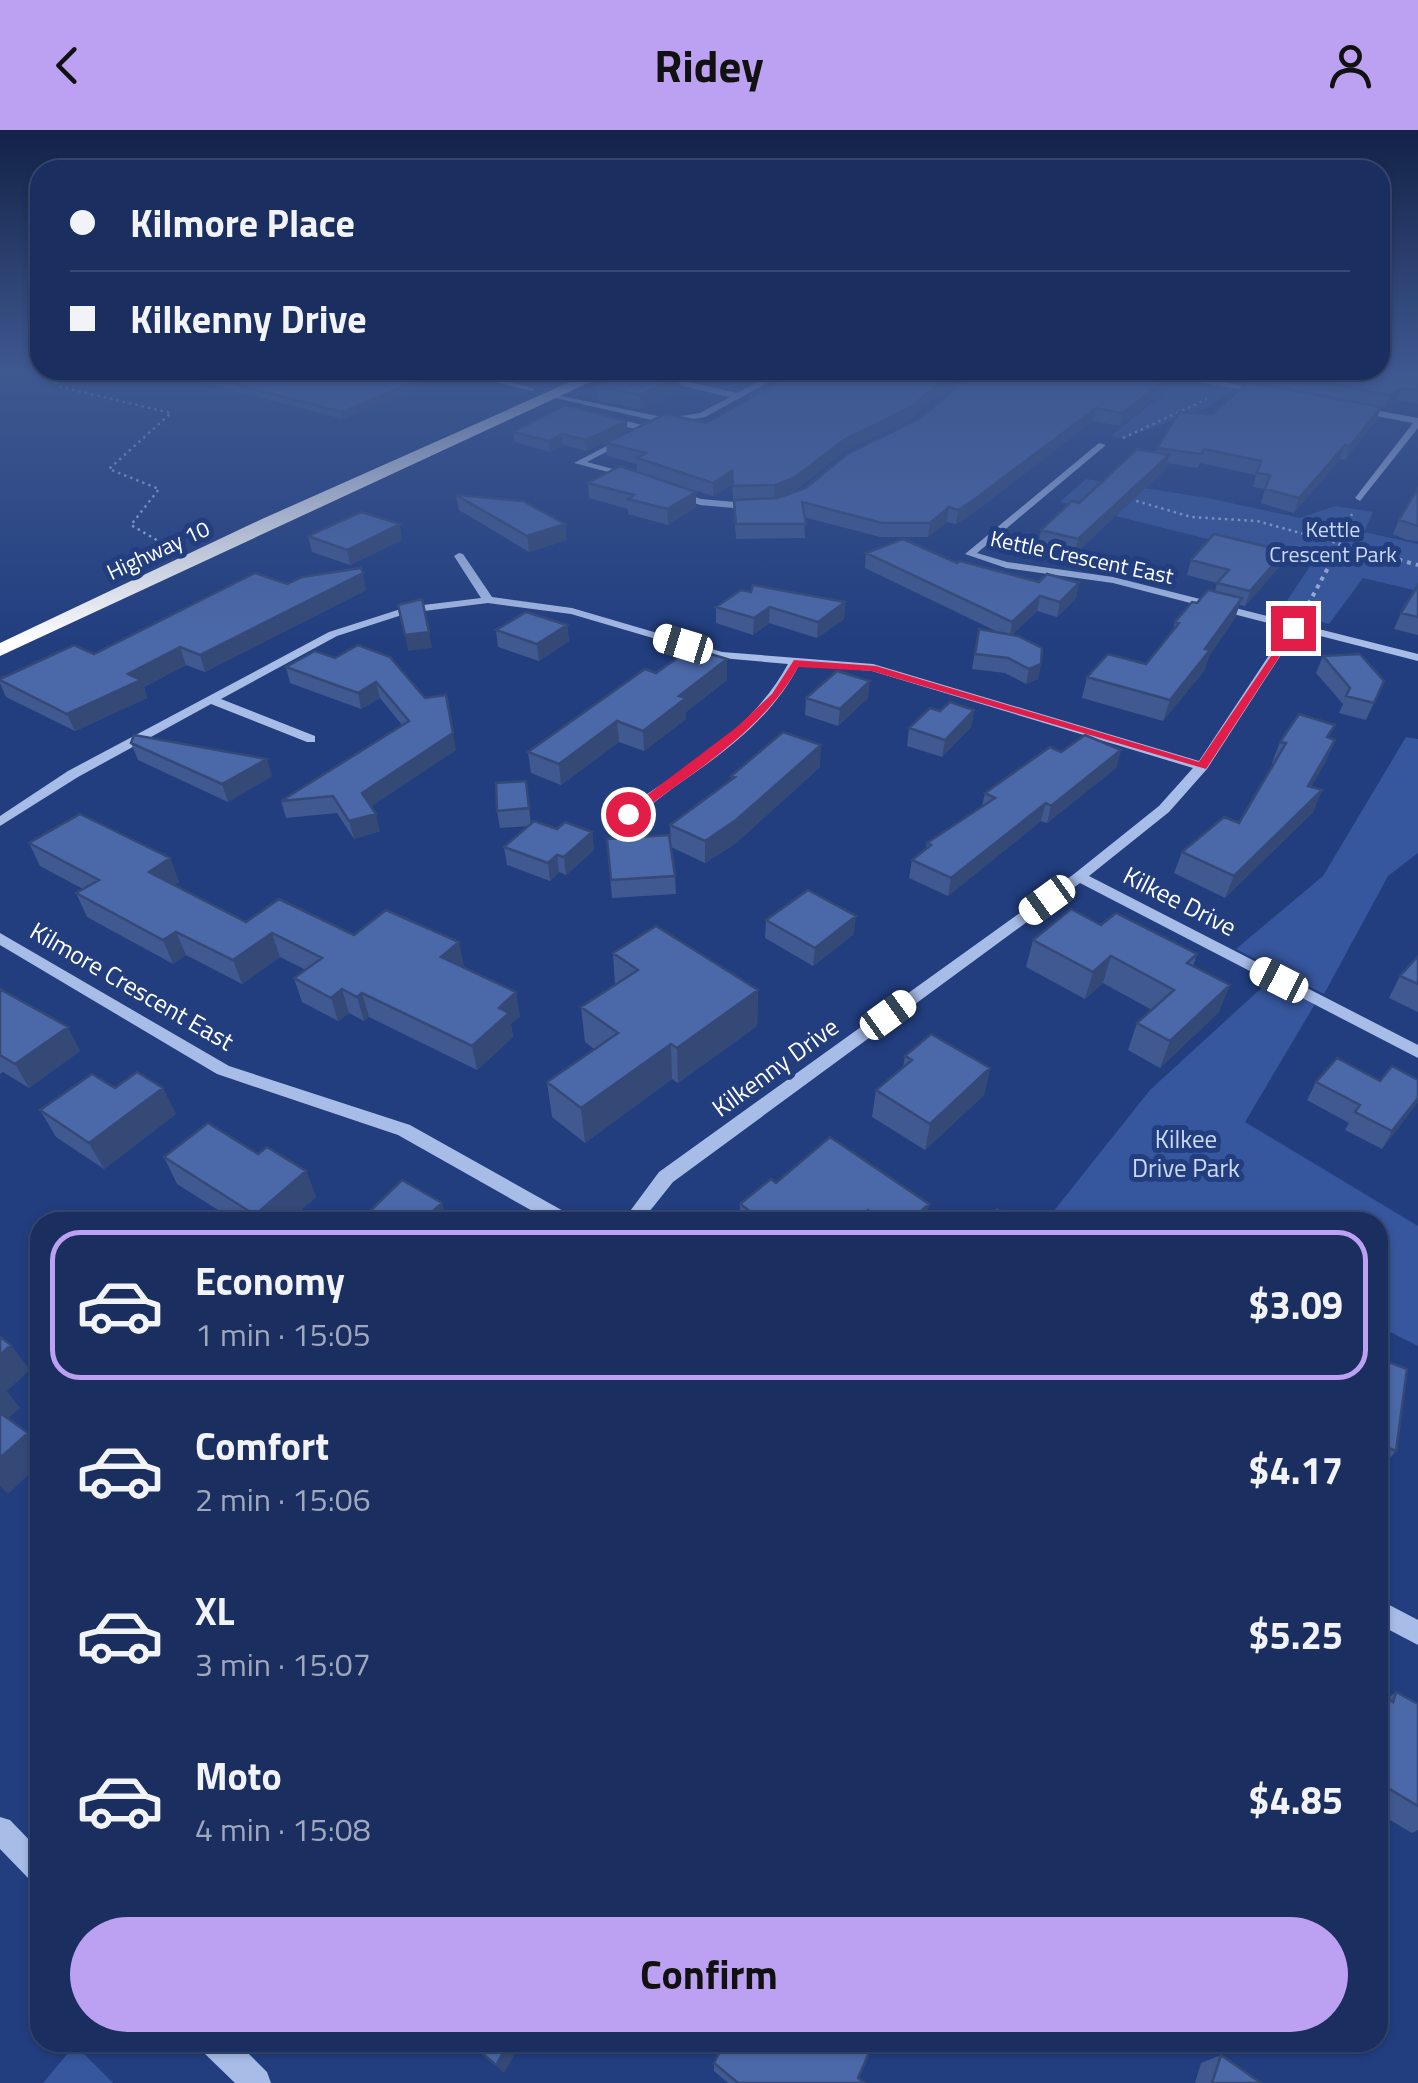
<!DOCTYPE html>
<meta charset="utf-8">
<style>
body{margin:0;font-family:"Titillium Web",sans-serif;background:#233665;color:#f1f3f6;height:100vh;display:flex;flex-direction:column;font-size:38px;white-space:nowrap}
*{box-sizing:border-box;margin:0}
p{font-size:32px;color:#9fa8bd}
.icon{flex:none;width:55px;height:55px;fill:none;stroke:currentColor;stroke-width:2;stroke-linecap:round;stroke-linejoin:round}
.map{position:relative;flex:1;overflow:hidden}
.side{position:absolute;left:30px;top:1082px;width:1358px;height:840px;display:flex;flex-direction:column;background:#1a2e5f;border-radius:30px;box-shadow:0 2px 8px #0004,0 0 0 2px #384a74}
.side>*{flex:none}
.guide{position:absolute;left:30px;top:30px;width:1360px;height:220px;border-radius:30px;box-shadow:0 2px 8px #0004,0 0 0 2px #384a74;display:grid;align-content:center;height:220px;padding:0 40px;background:#1a2e5f}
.end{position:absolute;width:45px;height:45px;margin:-22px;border:12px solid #e11d48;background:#fff;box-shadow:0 0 0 5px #fff}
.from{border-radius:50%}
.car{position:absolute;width:30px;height:60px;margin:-30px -15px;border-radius:12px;box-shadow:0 0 8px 2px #0007;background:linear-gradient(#fff 24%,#345 0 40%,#fff 0 76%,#345 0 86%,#fff 0)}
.guide b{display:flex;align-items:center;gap:35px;height:95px;font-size:38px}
.guide b+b{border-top:2px solid #384a74}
.guide i{width:25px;height:25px;background:#f1f3f6}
ul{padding:18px 0 0;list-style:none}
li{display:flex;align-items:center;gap:30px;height:150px;margin:0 20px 15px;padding:0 20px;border:5px solid transparent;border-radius:30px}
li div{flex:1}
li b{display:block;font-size:38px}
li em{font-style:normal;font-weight:700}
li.active{border-color:#bca0f2}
li>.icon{width:90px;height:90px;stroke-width:1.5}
.primary-button{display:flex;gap:20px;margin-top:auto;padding:20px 40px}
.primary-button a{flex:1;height:115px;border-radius:60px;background:#bca0f2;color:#111;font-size:40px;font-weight:700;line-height:115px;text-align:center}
header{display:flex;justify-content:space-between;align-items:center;height:130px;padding:0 40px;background:#bca0f2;color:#111;font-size:45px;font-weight:700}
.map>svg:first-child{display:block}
.green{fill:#36569d}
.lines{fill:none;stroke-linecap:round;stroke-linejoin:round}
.path-far1{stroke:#a7bce7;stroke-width:2.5;stroke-dasharray:2.5 4;stroke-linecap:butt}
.path{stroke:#a7bce7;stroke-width:4;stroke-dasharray:4 5;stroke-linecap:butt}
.minor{fill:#a7bce7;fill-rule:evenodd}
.highway{fill:#fff;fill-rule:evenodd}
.wall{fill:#405990}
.shaded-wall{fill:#344976}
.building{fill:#4b68a8;stroke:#344976;stroke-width:2.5}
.route{fill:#e11d48}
.labels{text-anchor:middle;stroke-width:10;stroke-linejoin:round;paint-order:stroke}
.far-park-label{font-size:22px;fill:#cbd8f5;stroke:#223e7f}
.far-street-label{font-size:22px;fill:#fff;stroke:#223e7f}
.street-label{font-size:25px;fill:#fff;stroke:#223e7f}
.park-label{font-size:25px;fill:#cbd8f5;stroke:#223e7f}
</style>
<header><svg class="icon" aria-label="back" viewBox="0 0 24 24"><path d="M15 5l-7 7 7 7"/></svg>Ridey<svg class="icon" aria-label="person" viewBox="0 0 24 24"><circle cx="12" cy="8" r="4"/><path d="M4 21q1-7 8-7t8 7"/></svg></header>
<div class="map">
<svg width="1418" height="1953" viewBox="0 0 1418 1953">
<rect width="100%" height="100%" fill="#223e7f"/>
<!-- green -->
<path class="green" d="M1182,248L1235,258L1210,276L1123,309L1111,306Z
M1086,349L1208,368L1300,388L1335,376L1373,382L1364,402L1418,414V461L1363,448L1329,494L1280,481L1311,435L1060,372Z
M1406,607L1418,609V723L1388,746L1324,864L1236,819L1323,746Z
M1268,852L1315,874L1245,992L1418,1096V1216L1378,1196V1092H1045L1150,960Z
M75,1915L113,1953H43Z"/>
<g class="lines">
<!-- path-far1 -->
<path class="path-far1" d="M51,240L57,256L171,283L109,339L159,359L131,395L167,416
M1123,308L1207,269
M1130,369L1191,387L1257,391L1391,428
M1334,428L1352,384"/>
<!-- path -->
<path class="path" d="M1381,425L1418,435
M1304,482L1335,425"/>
<!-- minor -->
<path class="minor" d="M450,240H464L535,259L531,261Z
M637,240H648L645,242L737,263L781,240H791L705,287L659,295L656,291L547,266L551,264L667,288L700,283L730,267L634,245Z
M1186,245L1264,260L1268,262L1264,264L1183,249Z
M1358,277L1418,288V298L1360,371L1355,368L1413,293L1355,282Z
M603,285L650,297L651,299L647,302L600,290Z
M624,307L631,309L587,332L635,345V349L574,333Z
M1099,313L1106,315L977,423L1007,432L1113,447L1418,524V531L1297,500L1207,639L1169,682L1089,746L1418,915V928L1080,753L673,1052L641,1092H622L659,1042L1074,744L1159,676L1193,638L872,541L799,535C771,590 722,624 673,658C659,668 644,682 628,688L623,687V681C683,638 752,601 788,534L721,528L571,484L488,473L408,483L337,506L221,569L315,606V612H307L211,574L78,647L0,696V686L68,641L329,502L407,477L481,468L454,426L459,423L463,424L492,467L572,478L722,522L873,534L1199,631L1287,498L1113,453L1006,438L965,424Z
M675,360L701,369L757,374L762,377L757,380L700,375L672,365L670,363Z
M0,803L229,936L410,995L574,1087L577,1092H552L398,1005L217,944L0,815Z
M1378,1469L1418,1490V1515L1378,1494Z
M0,1687L10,1690L40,1721V1754L30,1750L0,1719Z
M200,1912H237L267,1942L271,1953H235L204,1923Z"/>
<!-- highway -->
<path class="highway" d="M597,240H616L0,526V513L262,389Z"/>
</g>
<!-- wall -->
<path class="wall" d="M164,240H380L421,257L343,289L164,242Z
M657,240H716L697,250L679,246V259L641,279L597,270V256Z
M799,240H977L958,249L910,290L844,322L793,362L806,358L921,288L981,240H1190L1120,296L1093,291L969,386L956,394L947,392L928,407H880L804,387L805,408L736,409L732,355L713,366L637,342V334L607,326L606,313L707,293Z
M1221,240H1418V274L1397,270L1386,278L1381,277L1376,290L1345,330L1340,329L1294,383L1261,373L1265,359L1253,357L1256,345L1200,333L1197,338L1167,333L1165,340L1075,424L1038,415L1041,400L1079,373L1156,323L1157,318L1213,284L1255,253L1257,247Z
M627,291V301L587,321L563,315L550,322L515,312L513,302Z
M588,353L696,377L668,395L628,384V379L589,368Z
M1418,358V411L1407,410L1393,404L1399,390Z
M456,365L567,410L529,422L459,380Z
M308,406L402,410L350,435L312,422Z
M1285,421L1280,436L1245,476L1239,475L1235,488L1209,526L1204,541L1163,591L1082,568L1087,547L1146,534L1173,501L1175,492L1197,473L1215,461L1217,453L1187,445L1191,430Z
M866,423L957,433L1039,452L1079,453L1076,468L1057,487L1037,481L1012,505L1041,534L1038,549L1026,554L1005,543L972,539L979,499L1000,503L865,438Z
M287,454L366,460L205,542L186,535L144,557L147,568L75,601L6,567L0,553V549L94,524Z
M1418,455V505L1394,499L1401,483Z
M751,462L845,472L844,489L817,508L769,493L753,505L716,493V477Z
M567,495L569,511L539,531L498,517L496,500Z
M358,515L456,620L371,676L380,701L354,709L337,683L286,688L281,671L402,595L380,568L361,579L290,553L286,537L335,528Z
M1323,526L1384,551L1366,590L1339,583L1343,574L1316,543Z
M727,529V550L686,582V589L644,621L619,612L561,655L531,643L528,622L656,543Z
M806,568H868L838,596L805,585Z
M974,580L971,597L942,627L907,616L909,598L940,581Z
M1330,608L1335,610L1326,631L1311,657L1322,660L1313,682L1225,768L1174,743L1182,722L1239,693L1274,634L1272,633L1280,612Z
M131,613L272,646L228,672L138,630Z
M1121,620L1116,638L1047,693L1041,691L948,766L909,748L912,730L926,719L927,713L982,676L985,663L1061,622Z
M820,637L736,713L705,733L671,717L675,746L676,764L612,768L607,709L671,715L670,695L731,650V646Z
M526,651L531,695L557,699L592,702L594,720L566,745L559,742L550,751L507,735L504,717L529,696L500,698L497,681Z
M29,713L170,728L179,752L174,755L246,792L354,805L464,836L462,837L520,886L511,894L513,907L477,940L369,887L364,891L349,883L338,891L302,872L294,848L306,840L280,827L242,854L186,825L173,834L87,787L76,763L83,759L40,736Z
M766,790L854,804L813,836L765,808Z
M1101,795L1197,824L1193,836L1219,882L1160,938L1128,920L1137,893L1152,880L1103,853L1085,869L1026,837L1033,810Z
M613,823L758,860L757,896L678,953L672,949L585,1013L552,987L547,952L594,919L585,912L581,877L615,855Z
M1418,826V882L1389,868L1400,846Z
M0,859L80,921L29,958L3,942L0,944Z
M905,926L990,938L984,965L925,1020L872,987L876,960L903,938Z
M1418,950V972L1382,1019L1345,1000L1349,993L1307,970L1316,952Z
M115,958L176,984L104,1039L56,1007L40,980Z
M258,1024L306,1041L316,1067L287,1092H237L177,1054L164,1027Z
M776,1053L929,1074L925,1092H740V1074Z
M1378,1228L1396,1321L1378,1342Z
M1396,1562L1418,1574V1700L1412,1703L1378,1683V1563L1387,1569Z
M1221,1925L1261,1953H1195L1201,1933Z
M714,1933L858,1948L865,1953H728L714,1941Z"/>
<!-- shaded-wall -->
<path class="shaded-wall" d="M703,240H716L697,250V243Z
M955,240H977L958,249L910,290L844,322L793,362L774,369L775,355Z
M1177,240H1190L1120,296L1123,283Z
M679,246V259L641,279L640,265Z
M420,250L421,257L343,289L342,282Z
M1402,258L1397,270L1386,278L1390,265Z
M1381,277L1376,290L1345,330L1350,316Z
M1096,278L1093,291L969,386L956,394L958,380Z
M627,291V301L587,321L586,310Z
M562,304L563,315L550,322L549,311Z
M1345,315L1340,329L1294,383L1299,368Z
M1169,325L1165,340L1075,424L1078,409Z
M732,341V355L713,366V353Z
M696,362V377L668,395L667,379Z
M949,377L947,392L928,407L930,393Z
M400,394L402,410L350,435L347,420Z
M565,394L567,410L529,422L527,406Z
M1285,421L1280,436L1245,476L1250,461Z
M363,443L366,460L205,542L200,525Z
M1079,453L1076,468L1057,487L1060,472Z
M1040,466L1037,481L1010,507L1012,492Z
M1242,468L1235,488L1209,526L1204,541L1163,591L1170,570Z
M845,472L844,489L817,508L818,492Z
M770,477L769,493L753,505L754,488Z
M567,495L569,511L539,531L537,514Z
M429,502L432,518L408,521L405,505Z
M180,517L186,535L144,557L147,568L75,601L67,584L128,544Z
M727,529V550L686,582V589L644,621L643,601L679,566Z
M1041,534L1038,549L1026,554L1029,539Z
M870,551L868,568L838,596L840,579Z
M376,552L380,568L361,579L358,563Z
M974,580L971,597L942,627L945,610Z
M617,591L619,612L561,655L559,634Z
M453,603L456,620L366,680L362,663Z
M1335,610L1326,631L1299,678L1308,656Z
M821,615L820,637L736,713L705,733V711Z
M1121,620L1116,638L1047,693L1051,676Z
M267,629L272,646L228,672L222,654Z
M1322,660L1313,682L1225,768L1234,746Z
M1046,673L1041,691L948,766L951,748Z
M376,684L380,701L354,709L349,691Z
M592,702L594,720L566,745L564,727Z
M557,725L559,742L550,751L548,733Z
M170,728L179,752L158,765L149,742Z
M856,786L854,804L813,836L815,818Z
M176,802L186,825L173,834L163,810Z
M272,803L280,827L242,854L233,830Z
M459,812L464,836L446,851L441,827Z
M1111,826L1103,853L1085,869L1093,842Z
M1230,855L1219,882L1160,938L1170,911Z
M342,859L349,883L338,891L331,868Z
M758,860L757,896L678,953L677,918Z
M516,862L520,886L511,894L513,907L477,940L472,916L499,878Z
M362,863L369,887L364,891L357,867Z
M68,897L80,921L29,958L15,934Z
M671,914L672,949L585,1013L581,978Z
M990,938L984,965L925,1020L930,994Z
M163,958L176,984L104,1039L89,1013Z
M1418,968V972L1382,1019L1392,1001Z
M306,1041L316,1067L287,1092H258L255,1085Z
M442,1073L447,1092L432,1082Z
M929,1074L925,1092H909Z
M868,1080L866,1092H855Z
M11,1215L30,1240L7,1261L20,1278L2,1294L0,1291V1225Z
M28,1303L40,1318V1334L8,1364L0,1356V1328Z
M509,1912H522L504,1943L496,1935Z"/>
<!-- building -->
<path class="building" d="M180,240H380L420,250L342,282Z
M630,240H654L679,246L640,265L597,256Z
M799,240H955L911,277L845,309L794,348L775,355L733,356L732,341L713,353L637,328L646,323L606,313L665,284L707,293Z
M981,240H1177L1123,283L1096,278L971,372L958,380L949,377L930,393H882L802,372L806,394H736L734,370L777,368L806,358L847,324L921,288L968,248Z
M1260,240H1407L1418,242V260L1402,258L1390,265L1258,241Z
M1248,252L1381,277L1350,316L1345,315L1299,368L1265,359L1270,345L1257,343L1261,331L1204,319L1201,324L1157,318L1179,282L1213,284Z
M565,275L627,291L586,310L562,304L549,311L513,302Z
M1137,319L1169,325L1078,409L1041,400L1072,371L1079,373Z
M620,336L696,362L667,379L628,369L634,365L588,353Z
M1418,358V396L1399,390Z
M456,365L523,371L565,394L527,406Z
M361,382L400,394L347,420L308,406Z
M1214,404L1285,421L1250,461L1217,453L1229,440L1191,430Z
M903,409L957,433L960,431L1039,452L1047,444L1079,453L1060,472L1040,466L1012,492L866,423Z
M361,438L363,443L200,525L180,517L128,544L141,550L67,584L0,550V549L74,515L94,524L255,443L287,454L302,447Z
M753,455L845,472L818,492L770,477L754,488L716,477L741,460L751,462Z
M1418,455V487L1401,483Z
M1208,460L1242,468L1205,519L1210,520L1170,570L1087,547L1108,524L1146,534L1179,493L1175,492L1192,472L1197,473Z
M422,469L429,502L405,505L398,475Z
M526,482L567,495L537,514L496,500Z
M979,499L1018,506L1042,518L1041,534L1029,539L1008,528L975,524Z
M358,515L390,527L425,568L446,565L453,603L362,663L376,684L349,691L333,666L281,671L409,591L376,552L358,563L286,537L315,521L335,528Z
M691,518L727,529L679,566L686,568L643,601L617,591L559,634L528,622L645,539L656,543Z
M1360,524L1384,551L1374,573L1346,566L1350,558L1323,526Z
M837,541L870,551L840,579L806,568Z
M950,572L974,580L945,610L909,598L930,578L940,581Z
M1299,584L1335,595L1327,607L1335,610L1308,656L1322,660L1234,746L1182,722L1224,687L1239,693L1286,613L1280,612Z
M783,602L821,615L736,690L705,711L670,695L735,647L731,646Z
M134,605L267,629L222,654L131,613Z
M1085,605L1121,620L1051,676L1046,673L951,748L912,730L931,715L927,713L995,668L985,663L1050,617L1061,622Z
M526,651L529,678L497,681L496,653Z
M80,684L170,728L149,742L246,792L279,769L354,805L386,780L459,812L441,827L516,862L499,878L509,883L472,916L362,863L357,867L342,859L331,868L294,848L322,828L272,803L233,830L176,802L163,810L76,763L99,750L29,713Z
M534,691L557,699L565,692L592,702L564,727L557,725L548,733L504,717Z
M669,705L675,746L611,750L607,709Z
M808,760L856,786L815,818L766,790Z
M1071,779L1101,795L1116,783L1197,824L1187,833L1230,855L1170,911L1137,893L1174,860L1111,826L1093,842L1033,810Z
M656,796L758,860L677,918L671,914L581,978L547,952L618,903L581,877L638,840L613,823Z
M1418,826V854L1400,846Z
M0,859L68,897L15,934L0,925Z
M931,904L990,938L930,994L876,960L912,930L905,926Z
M1337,928L1380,951L1392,936L1418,950V968L1392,1001L1355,982L1360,975L1316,952Z
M137,942L163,958L89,1013L40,980L92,944L115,958Z
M208,993L258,1024L267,1017L306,1041L255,1085L164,1027Z
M830,1007L929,1074L909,1092H886L868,1080L855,1092H833L829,1090L827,1092H765L740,1074L771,1049L776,1053Z
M402,1050L442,1073L432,1082L449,1091L371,1092L374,1090L366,1085Z
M997,1079L1019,1092H985Z
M0,1207L11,1215L0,1225Z
M1378,1228L1407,1239L1396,1321L1378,1314Z
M0,1283L28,1303L0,1328Z
M1396,1562L1418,1574V1676L1378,1652V1563L1393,1572Z
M469,1912H509L496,1935Z
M725,1912H868L872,1916L858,1948L865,1953H738L714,1933Z
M1221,1925L1261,1953H1212Z"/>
<!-- sky -->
<linearGradient id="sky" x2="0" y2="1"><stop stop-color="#132246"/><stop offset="0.47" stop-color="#3e5890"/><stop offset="1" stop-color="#3e5890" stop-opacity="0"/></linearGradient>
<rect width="1418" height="514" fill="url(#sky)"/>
<!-- route -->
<path class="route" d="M1293,494L1298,498L1206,639L872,541L798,537C762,602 692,643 633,687L622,684L737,597L772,564L794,530L876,536L1199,632Z"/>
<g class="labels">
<!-- far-park labels -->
<g class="far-park-label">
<text x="1333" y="407">Kettle<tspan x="1333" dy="25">Crescent Park</tspan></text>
</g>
<!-- far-street labels -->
<g class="far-street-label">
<text transform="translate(158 420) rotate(-25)" y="8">Highway 10</text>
<text transform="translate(1082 427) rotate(12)" y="8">Kettle Crescent East</text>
</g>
<!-- street labels -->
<g class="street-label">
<text transform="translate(1180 771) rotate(27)" y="9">Kilkee Drive</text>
<text transform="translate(132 856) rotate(30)" y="9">Kilmore Crescent East</text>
<text transform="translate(775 937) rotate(-36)" y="9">Kilkenny Drive</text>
</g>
<!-- park labels -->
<g class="park-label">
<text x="1186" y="1018">Kilkee<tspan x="1186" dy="29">Drive Park</tspan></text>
</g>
</g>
</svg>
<i class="end from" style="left:628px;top:684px"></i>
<i class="end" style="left:1293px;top:498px"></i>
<i class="car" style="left:683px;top:514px;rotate:287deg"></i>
<i class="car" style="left:1047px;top:770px;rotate:234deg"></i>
<i class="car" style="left:1279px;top:850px;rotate:297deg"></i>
<i class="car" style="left:888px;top:885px;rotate:54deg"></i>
<div class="guide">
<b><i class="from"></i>Kilmore Place</b>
<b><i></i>Kilkenny Drive</b>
</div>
<section class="side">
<ul>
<li class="active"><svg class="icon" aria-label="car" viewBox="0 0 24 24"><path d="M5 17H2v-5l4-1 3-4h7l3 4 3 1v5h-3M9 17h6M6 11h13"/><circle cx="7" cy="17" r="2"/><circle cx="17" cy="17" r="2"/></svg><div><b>Economy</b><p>1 min · 15:05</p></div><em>$3.09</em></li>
<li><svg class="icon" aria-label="car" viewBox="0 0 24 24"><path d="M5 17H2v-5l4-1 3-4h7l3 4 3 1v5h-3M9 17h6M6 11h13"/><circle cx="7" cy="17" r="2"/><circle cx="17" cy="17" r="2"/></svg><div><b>Comfort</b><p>2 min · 15:06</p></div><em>$4.17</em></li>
<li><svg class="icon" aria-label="car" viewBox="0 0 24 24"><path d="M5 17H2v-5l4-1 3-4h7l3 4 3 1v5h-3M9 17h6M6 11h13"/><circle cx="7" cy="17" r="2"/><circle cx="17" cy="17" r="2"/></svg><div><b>XL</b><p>3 min · 15:07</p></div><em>$5.25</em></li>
<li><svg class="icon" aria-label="car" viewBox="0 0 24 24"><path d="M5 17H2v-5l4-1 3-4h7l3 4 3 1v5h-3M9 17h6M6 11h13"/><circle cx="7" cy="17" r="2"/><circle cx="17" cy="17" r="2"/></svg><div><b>Moto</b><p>4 min · 15:08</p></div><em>$4.85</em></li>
</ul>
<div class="primary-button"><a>Confirm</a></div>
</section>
</div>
